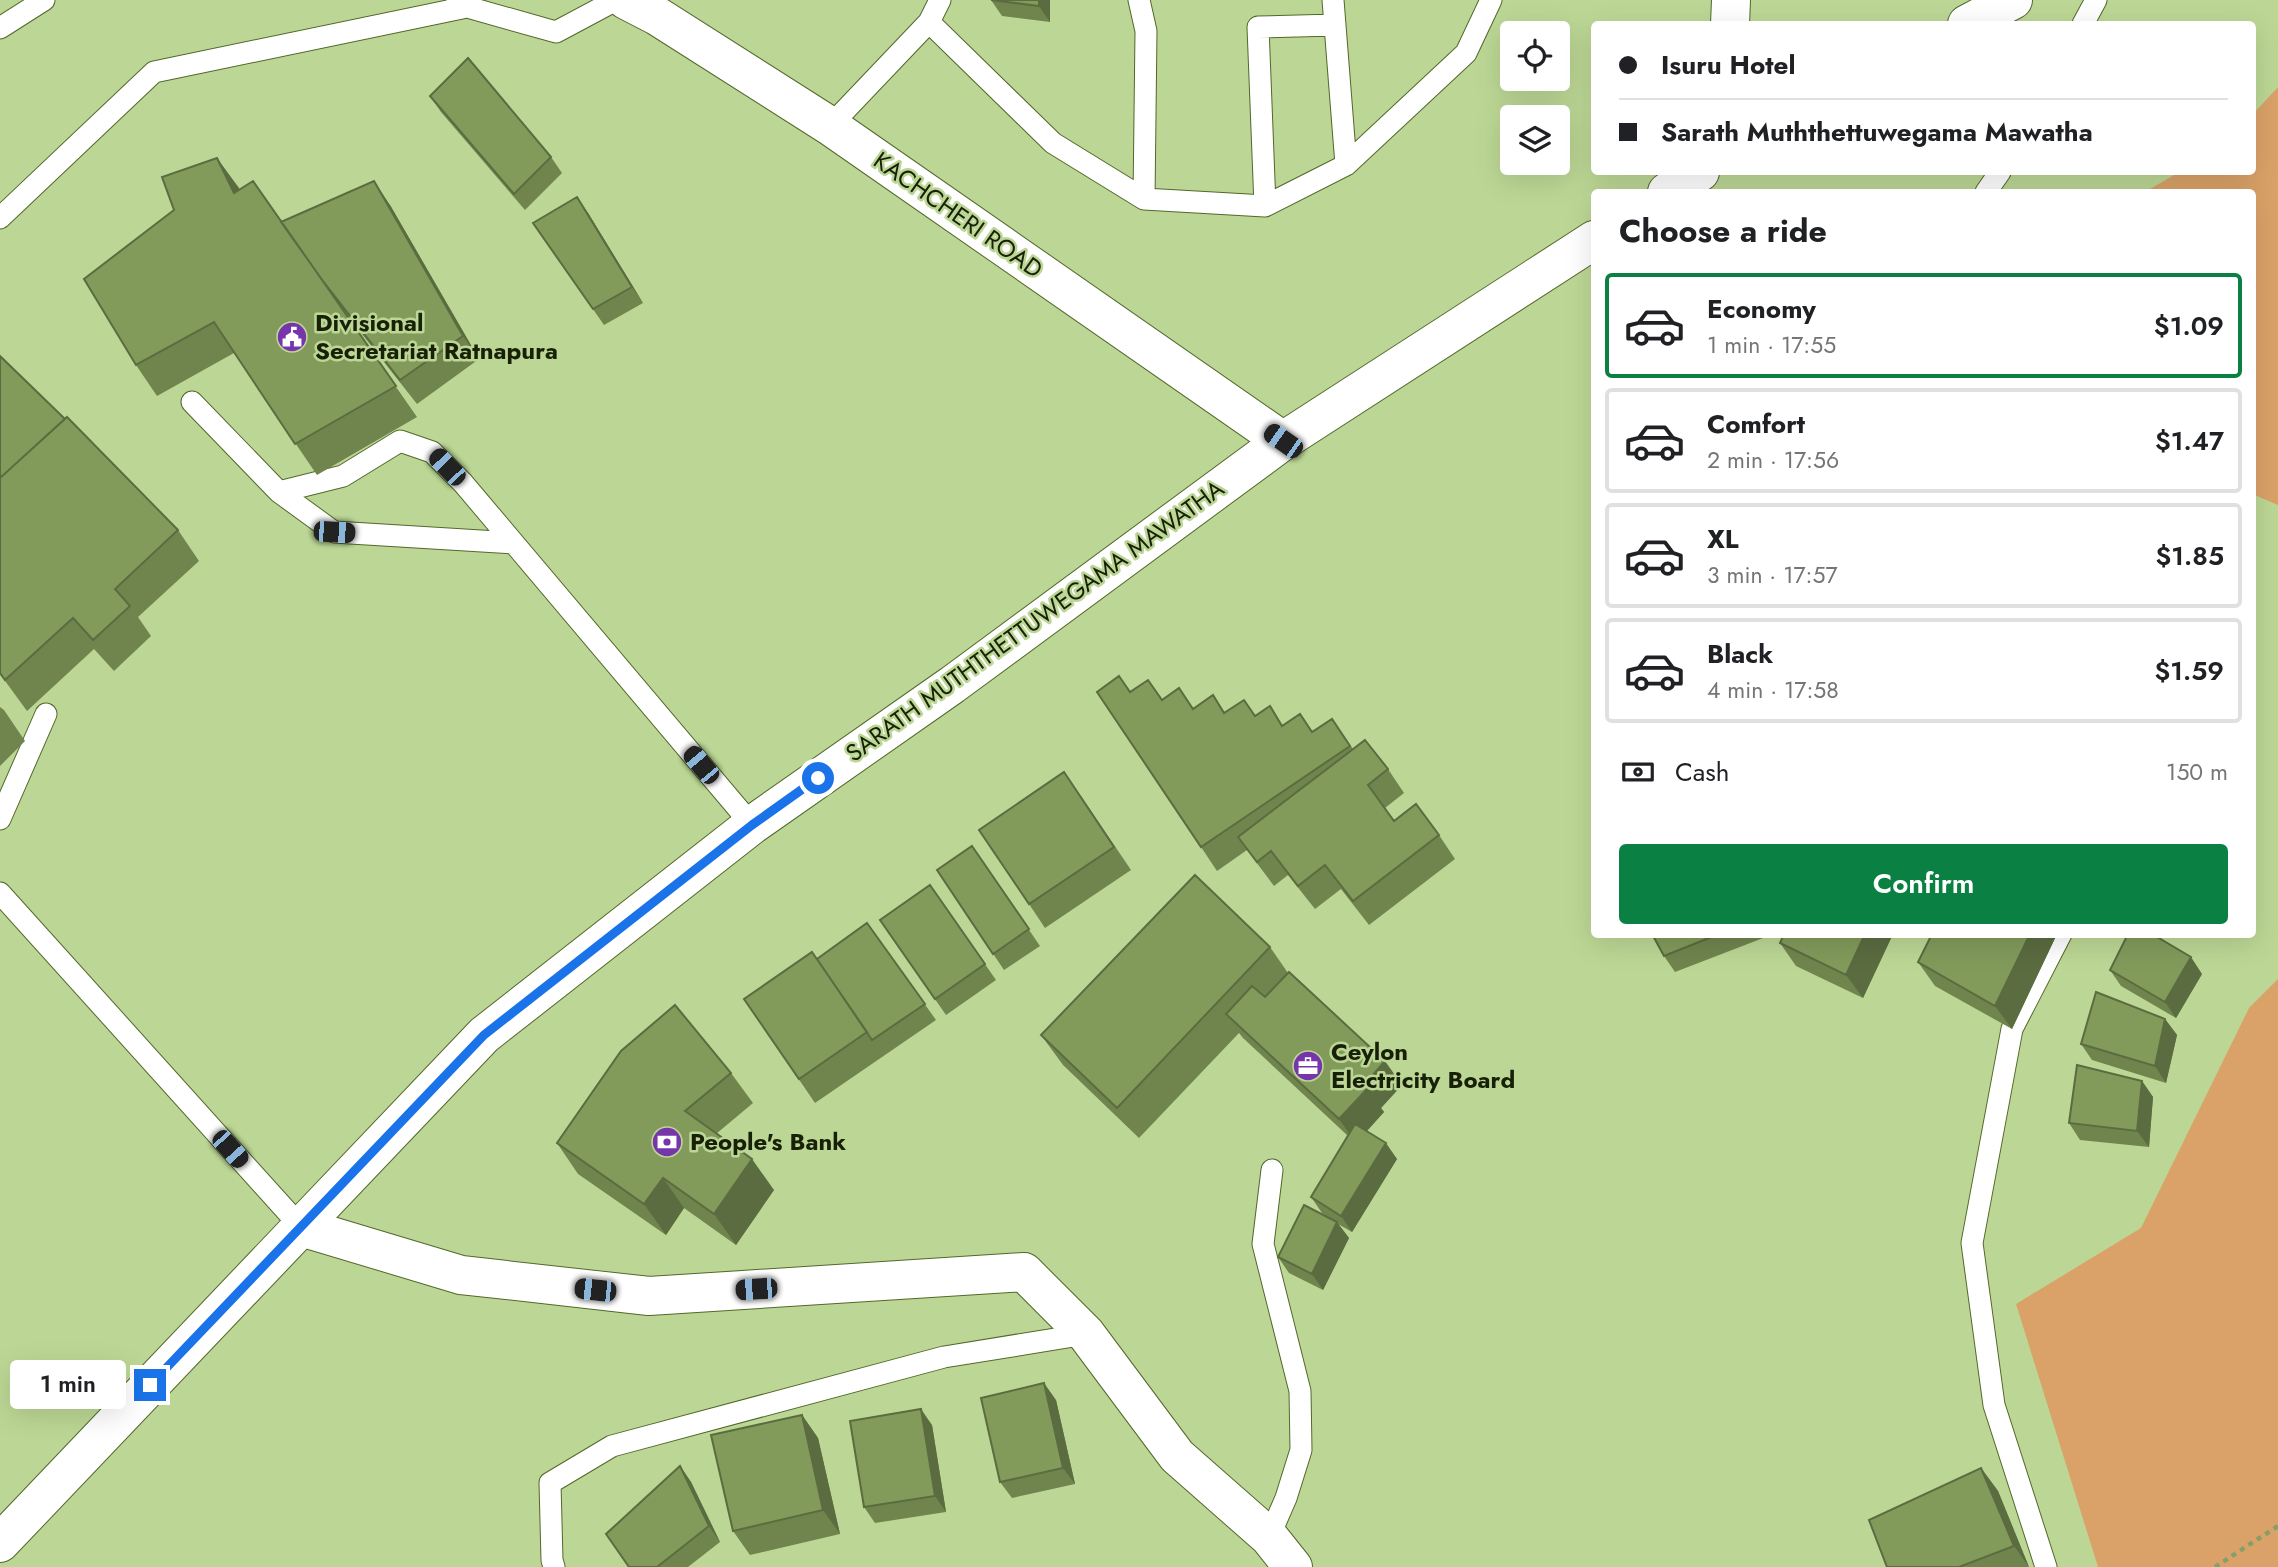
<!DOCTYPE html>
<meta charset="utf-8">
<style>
body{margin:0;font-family:Jost,sans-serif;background:#f6f6f6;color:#202124;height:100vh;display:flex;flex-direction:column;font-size:26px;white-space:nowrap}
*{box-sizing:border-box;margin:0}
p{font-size:23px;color:#757577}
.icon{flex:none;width:38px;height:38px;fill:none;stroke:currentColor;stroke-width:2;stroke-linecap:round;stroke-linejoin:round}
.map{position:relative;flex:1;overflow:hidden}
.sheet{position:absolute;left:1591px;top:189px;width:665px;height:749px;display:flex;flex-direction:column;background:#fff;border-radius:7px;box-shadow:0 7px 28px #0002}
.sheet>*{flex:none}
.hud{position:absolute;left:1591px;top:21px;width:665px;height:154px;border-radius:7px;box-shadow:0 7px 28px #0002;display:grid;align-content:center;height:154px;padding:0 28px;background:#fff}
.controls{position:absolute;left:1500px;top:21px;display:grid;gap:14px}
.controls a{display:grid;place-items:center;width:70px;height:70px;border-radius:7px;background:#fff;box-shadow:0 7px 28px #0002;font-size:35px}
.end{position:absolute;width:32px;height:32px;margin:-16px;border:9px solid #1a73e8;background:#fff;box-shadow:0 0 0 4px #fff}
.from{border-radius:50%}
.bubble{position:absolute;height:49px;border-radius:7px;background:#fff;box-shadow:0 7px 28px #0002;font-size:23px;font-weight:600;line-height:49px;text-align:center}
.car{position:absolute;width:21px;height:42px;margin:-21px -10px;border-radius:9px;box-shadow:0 0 5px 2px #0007;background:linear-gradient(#222 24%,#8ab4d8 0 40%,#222 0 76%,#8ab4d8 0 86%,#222 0)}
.hud b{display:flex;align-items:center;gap:24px;height:66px;font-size:26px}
.hud b+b{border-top:2px solid #e0e0e0}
.hud i{width:18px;height:18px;background:#202124}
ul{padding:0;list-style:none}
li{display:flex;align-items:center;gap:21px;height:105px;margin:0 14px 10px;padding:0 14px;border:4px solid #e0e0e0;border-radius:7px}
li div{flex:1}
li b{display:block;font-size:26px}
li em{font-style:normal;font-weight:600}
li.on{border-color:#0b8043}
li>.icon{width:63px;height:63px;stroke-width:1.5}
h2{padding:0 28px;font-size:32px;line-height:84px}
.pay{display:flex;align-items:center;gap:18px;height:77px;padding:0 28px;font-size:26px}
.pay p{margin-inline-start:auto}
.primary-button{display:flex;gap:14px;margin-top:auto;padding:14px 28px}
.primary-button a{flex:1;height:80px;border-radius:7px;background:#0b8043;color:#fff;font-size:28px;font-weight:600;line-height:80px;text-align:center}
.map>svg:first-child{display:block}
.green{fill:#daa268}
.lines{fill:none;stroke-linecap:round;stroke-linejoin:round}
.service-casing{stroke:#52682a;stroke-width:23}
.minor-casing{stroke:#52682a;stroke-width:40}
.primary-casing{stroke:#52682a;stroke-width:40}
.path{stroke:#889e68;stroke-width:4.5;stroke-dasharray:5 5;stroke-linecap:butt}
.service{stroke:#fff;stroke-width:21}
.minor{stroke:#fff;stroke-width:38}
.primary{stroke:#fff;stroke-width:38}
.wall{fill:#70854e}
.shaded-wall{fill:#5b6c40}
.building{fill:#829b5b;stroke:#5b6c40;stroke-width:2}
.route{stroke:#1a73e8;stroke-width:9}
.labels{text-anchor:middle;stroke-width:5;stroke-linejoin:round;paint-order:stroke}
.street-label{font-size:24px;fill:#182107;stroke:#bcd795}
.poi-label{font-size:24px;font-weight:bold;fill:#182107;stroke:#bcd795;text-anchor:start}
</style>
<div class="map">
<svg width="2278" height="1567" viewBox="0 0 2278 1567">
<rect width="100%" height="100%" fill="#bcd795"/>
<!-- green -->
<path class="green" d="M2278,87V505L2252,494V192H2145L2179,172H2252V115Z
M2278,979V1567H2098L2016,1304L2141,1228L2249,1008Z"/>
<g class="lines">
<!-- service casing -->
<g class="service-casing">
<path id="service" d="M1139,0L1146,31L1144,199
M1333,0L1346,165
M457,1L467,7L556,32L616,0
M929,22L1053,143L1144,199L1265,206L1346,165L1466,53L1491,0
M2083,24L2096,0
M0,28L44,0
M830,126L929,22L940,0
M1986,192L2000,172
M1265,206L1258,27L1335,25
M0,218L154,72L467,7
M192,402L279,492L343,476L400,441L432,452L463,483L752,825
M279,492L334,532L513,543
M0,819L46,714
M0,893L301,1227
M1269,1537L1286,1498L1301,1450L1300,1391L1263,1244L1272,1170
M554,1567L552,1560L550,1483L612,1446L944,1357L1086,1334
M2046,1567L1994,1405L1972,1243L2012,1029L2061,934"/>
</g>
<!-- minor casing -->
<g class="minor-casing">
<path id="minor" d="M626,0L657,16L830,126L1283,441
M1730,24L1731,0
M301,1227L461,1275L649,1296L1024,1272L1086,1334L1177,1456L1269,1537L1293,1567"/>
</g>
<!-- primary casing -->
<g class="primary-casing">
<path id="primary" d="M1967,24L2013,0
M1667,192L1700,172
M0,1543L484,1035L752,825L952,685L1283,441L1594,240"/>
</g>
<!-- path -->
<path class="path" d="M2215,1567L2278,1526"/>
<!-- service -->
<use href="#service" class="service"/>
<!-- minor -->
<use href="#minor" class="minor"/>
<!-- primary -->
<use href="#primary" class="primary"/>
</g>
<!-- wall -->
<path class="wall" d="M991,0H1050V22L1002,16Z
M430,96L551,157L562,173L525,210L441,112Z
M239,190L281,222L390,205L479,359L417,404L339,305L417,417L317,475L234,353L157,396L136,365Z
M588,213L643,303L604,325L533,223Z
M0,356L178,530L199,561L138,617L151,636L114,671L94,649L27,711L0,674Z
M1130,692L1194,709L1213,695L1225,713L1255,716L1283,725L1313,732L1332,719L1353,749L1388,769L1404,793L1385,808L1394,821L1439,835L1455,859L1369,925L1341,889L1315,909L1288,875L1274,886L1247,850L1217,871L1201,847Z
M0,707L4,710L25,741L0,766Z
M1081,796L1131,870L1045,928L1029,904Z
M972,846L1040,946L1004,970L937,870Z
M930,885L996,980L946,1015L880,920Z
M867,923L936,1020L815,1103L744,999L817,959Z
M1652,934L1771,935L1675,972L1664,956Z
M1784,934H1893L1863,998L1796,966L1780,943Z
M2057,934L2012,1029L1935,986L1918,962Z
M1270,947L1288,973L1402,1085L1381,1108L1384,1112L1367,1131L1397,1159L1352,1232L1338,1224L1349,1238L1323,1290L1289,1273L1278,1257L1331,1219L1322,1213L1311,1197L1348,1136L1243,1038L1239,1033L1139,1138L1063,1065L1041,1035Z
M2110,970L2202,974L2176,1018L2121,986Z
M2165,1019L2177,1035L2166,1083L2092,1060L2081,1044Z
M731,1073L753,1103L716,1134L774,1190L736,1245L684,1208L666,1235L578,1174L557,1143Z
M2142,1081L2153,1097L2149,1147L2080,1140L2069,1123Z
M1056,1400L1075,1484L1012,1498L1000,1482Z
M802,1415L818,1438L840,1534L750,1555L733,1531Z
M932,1425L946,1512L875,1523L864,1507Z
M680,1466L691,1482L720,1542L688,1567H629Z
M1981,1468L1998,1491L2029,1567H1887Z"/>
<!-- shaded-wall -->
<path class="shaded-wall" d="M1039,0H1050V22L1039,6Z
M217,158L239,188L255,224L234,193Z
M374,181L390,205L479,359L463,336Z
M577,197L588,213L643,303L632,287Z
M1865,934H1893L1863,998L1846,975Z
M2030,934H2057L2012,1029L1995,1006Z
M2191,957L2202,974L2176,1018L2165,1002Z
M2165,1019L2177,1035L2166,1083L2155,1066Z
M1385,1061L1402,1085L1381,1108L1384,1112L1356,1143L1339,1119L1364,1085Z
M2142,1081L2153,1097L2149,1147L2137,1131Z
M1386,1143L1397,1159L1352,1232L1341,1216Z
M752,1159L774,1190L736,1245L714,1214Z
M663,1178L684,1208L666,1235L644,1204Z
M1337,1222L1349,1238L1323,1290L1312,1274Z
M1044,1383L1056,1400L1075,1484L1063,1468Z
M921,1409L932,1425L946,1512L935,1496Z
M802,1415L818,1438L840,1534L823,1510Z
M680,1466L691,1482L720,1542L709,1526Z
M1981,1468L1998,1491L2029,1567L2014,1546Z"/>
<!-- building -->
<path class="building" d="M991,0H1039V6Z
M468,58L551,157L514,194L430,96Z
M217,158L234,193L253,181L396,386L295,444L214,322L136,365L84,279L174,210L162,177Z
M374,181L463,336L400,380L323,281L281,222Z
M577,197L632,287L593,309L533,223Z
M0,356L65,419L0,478Z
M67,417L178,530L115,589L130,606L93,640L73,618L5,680L0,673V478Z
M1119,676L1130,692L1148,680L1162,700L1179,688L1193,709L1213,695L1224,713L1244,700L1255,716L1270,706L1282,726L1300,714L1312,732L1332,719L1350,746L1201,847L1097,692Z
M1365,740L1388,769L1368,785L1394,821L1416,804L1439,835L1353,901L1325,865L1298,886L1271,851L1257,862L1238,837Z
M1064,772L1114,847L1029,904L979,830Z
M972,846L1029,929L993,954L937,870Z
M1195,875L1270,947L1117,1108L1041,1035Z
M930,885L985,964L935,999L880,920Z
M867,923L925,1004L872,1040L817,959Z
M1652,934H1719L1664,956Z
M1784,934H1865L1846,975L1780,943Z
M1932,934H2030L1995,1006L1918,962Z
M2128,934H2152L2191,957L2165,1002L2110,970Z
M812,952L867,1032L799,1079L744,999Z
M1289,972L1385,1061L1364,1085L1368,1088L1339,1119L1226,1014L1252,986L1265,997Z
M2096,992L2165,1019L2155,1066L2081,1044Z
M675,1005L731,1073L685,1111L752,1159L714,1214L663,1178L644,1204L557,1143L621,1051Z
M2077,1065L2142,1081L2137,1131L2069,1123Z
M1355,1124L1386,1143L1341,1216L1311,1197Z
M1304,1205L1337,1222L1312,1274L1278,1257Z
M1044,1383L1063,1468L1000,1482L981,1398Z
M921,1409L935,1496L864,1507L850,1421Z
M802,1415L823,1510L733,1531L711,1435Z
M680,1466L709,1526L657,1567H629L606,1534Z
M1981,1468L2014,1546L1959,1567H1887L1869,1520Z"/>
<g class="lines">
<!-- route -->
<path class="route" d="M150,1385L484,1035L752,825L818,778"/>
</g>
<!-- icons -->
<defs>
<g id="civic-disc" transform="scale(1.575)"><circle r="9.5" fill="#7635aa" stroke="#bcd795"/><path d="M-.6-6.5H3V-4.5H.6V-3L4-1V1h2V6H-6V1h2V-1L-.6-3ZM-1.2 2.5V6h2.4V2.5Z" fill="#fff"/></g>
<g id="office-disc" transform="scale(1.575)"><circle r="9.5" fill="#7635aa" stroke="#bcd795"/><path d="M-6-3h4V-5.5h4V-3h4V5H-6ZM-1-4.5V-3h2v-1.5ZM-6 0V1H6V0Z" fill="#fff"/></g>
<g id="bank-disc" transform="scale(1.575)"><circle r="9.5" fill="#7635aa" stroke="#bcd795"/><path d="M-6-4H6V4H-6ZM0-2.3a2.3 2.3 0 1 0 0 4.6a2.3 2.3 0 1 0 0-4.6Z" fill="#fff"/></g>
</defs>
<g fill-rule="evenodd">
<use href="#civic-disc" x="292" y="337"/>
<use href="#office-disc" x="1308" y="1066"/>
<use href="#bank-disc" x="667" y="1142"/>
</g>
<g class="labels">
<!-- street labels -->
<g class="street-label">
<text transform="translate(958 215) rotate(35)" y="8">KACHCHERI ROAD</text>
<text transform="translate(1035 621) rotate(-36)" y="8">SARATH MUTHTHETTUWEGAMA MAWATHA</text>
</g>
<!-- poi labels -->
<g class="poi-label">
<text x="315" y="331">Divisional<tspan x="315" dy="28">Secretariat Ratnapura</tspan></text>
<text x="1331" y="1060">Ceylon<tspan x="1331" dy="28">Electricity Board</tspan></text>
<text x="690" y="1150">People's Bank</text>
</g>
</g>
</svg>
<div class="controls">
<a><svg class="icon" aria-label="locate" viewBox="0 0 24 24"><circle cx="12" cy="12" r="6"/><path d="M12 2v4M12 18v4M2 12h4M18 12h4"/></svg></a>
<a><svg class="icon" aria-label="layers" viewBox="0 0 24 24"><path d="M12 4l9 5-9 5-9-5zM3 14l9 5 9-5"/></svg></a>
</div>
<i class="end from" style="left:818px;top:778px"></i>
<i class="end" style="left:150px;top:1385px"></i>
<div class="bubble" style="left:10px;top:1360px;width:116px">1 min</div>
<i class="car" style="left:1283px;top:441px;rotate:305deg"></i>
<i class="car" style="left:447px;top:467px;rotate:316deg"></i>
<i class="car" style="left:334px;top:532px;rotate:93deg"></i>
<i class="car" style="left:701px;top:765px;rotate:320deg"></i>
<i class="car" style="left:230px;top:1149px;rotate:138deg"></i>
<i class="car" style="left:756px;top:1289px;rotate:266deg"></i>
<i class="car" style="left:595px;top:1290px;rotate:276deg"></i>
<div class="hud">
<b><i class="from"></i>Isuru Hotel</b>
<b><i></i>Sarath Muththettuwegama Mawatha</b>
</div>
<section class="sheet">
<h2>Choose a ride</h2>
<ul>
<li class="on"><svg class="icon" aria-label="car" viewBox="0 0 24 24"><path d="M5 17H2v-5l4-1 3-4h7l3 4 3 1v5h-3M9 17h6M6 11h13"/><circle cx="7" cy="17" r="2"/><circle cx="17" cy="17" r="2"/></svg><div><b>Economy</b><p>1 min · 17:55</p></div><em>$1.09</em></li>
<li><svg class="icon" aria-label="car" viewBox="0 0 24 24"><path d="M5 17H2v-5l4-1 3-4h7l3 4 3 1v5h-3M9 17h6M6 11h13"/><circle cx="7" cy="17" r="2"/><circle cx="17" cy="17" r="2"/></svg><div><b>Comfort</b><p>2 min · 17:56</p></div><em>$1.47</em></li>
<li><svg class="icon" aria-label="car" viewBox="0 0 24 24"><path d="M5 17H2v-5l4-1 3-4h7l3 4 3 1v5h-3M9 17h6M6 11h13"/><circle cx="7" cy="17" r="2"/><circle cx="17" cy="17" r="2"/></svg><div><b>XL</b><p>3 min · 17:57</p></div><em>$1.85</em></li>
<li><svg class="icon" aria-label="car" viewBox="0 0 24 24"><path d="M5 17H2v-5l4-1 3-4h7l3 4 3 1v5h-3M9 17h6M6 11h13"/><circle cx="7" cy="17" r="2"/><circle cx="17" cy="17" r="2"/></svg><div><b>Black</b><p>4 min · 17:58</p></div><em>$1.59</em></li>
</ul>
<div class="pay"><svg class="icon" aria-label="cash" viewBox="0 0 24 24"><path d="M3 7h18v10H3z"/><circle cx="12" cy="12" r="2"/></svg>Cash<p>150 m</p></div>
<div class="primary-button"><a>Confirm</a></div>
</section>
</div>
